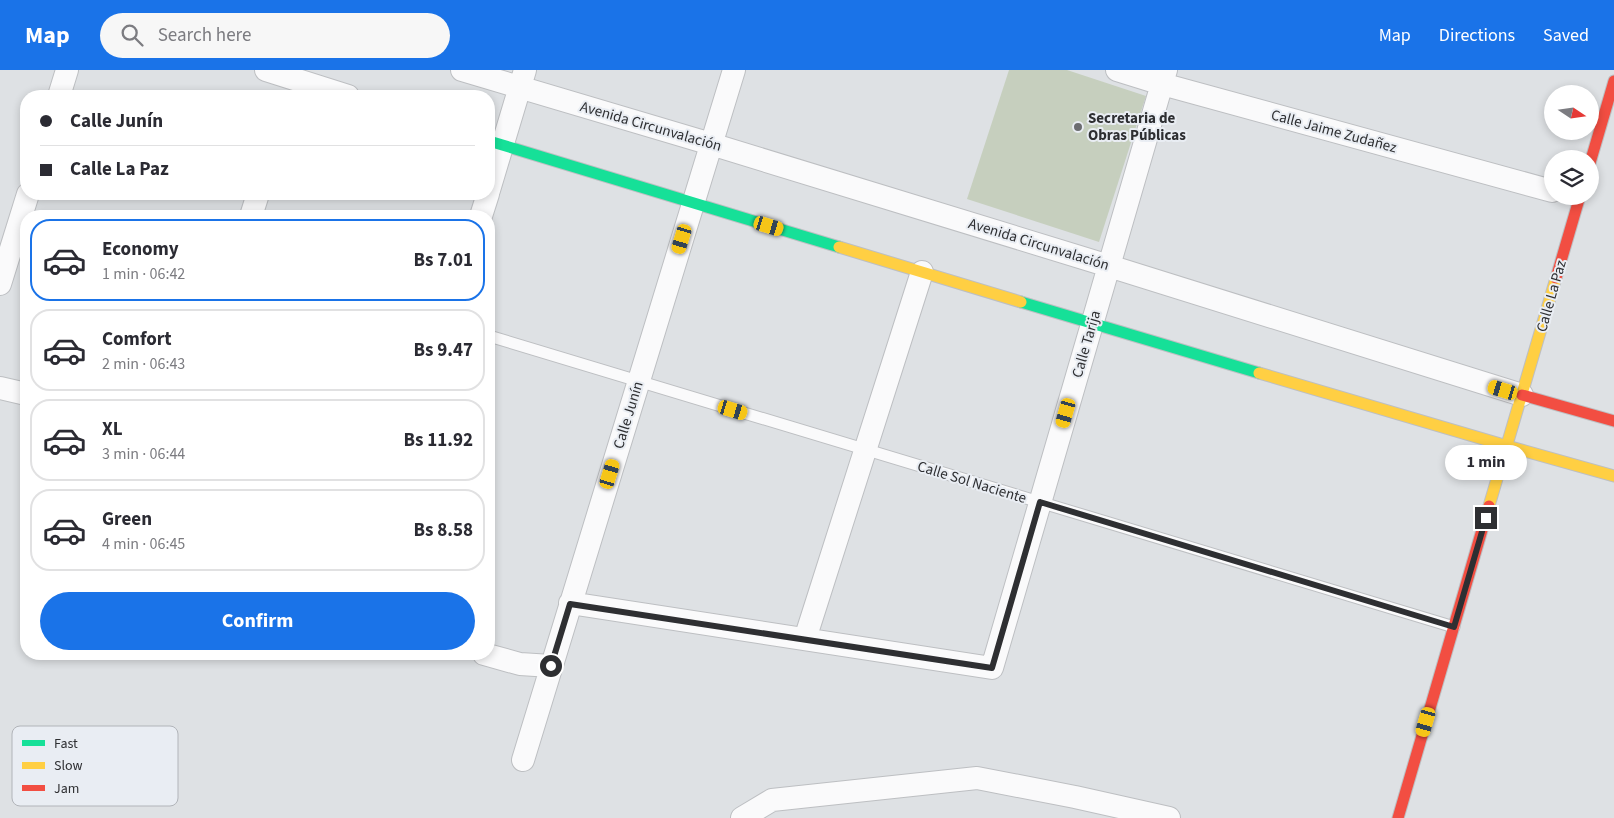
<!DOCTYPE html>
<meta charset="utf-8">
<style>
body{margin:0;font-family:"Source Sans 3",sans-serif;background:#f7f7f7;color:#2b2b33;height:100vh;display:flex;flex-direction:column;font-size:19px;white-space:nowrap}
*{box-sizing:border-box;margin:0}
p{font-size:16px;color:#7c7c81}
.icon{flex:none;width:28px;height:28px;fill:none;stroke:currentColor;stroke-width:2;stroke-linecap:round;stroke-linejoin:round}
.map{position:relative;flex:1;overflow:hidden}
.drawer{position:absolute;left:20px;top:140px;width:475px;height:450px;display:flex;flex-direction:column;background:#fff;border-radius:20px;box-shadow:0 2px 8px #0003}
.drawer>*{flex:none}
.hud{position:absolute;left:20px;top:20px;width:475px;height:110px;border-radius:20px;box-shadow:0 2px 8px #0003;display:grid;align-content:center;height:110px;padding:0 20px;background:#fff}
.needle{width:32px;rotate:103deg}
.fabs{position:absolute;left:1544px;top:15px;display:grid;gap:10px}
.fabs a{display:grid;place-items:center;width:55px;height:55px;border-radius:50%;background:#fff;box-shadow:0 2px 8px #0003;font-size:25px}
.end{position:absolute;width:22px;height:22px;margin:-11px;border:6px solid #2e2f32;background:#fff;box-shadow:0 0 0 2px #fff}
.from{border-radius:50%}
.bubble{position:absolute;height:35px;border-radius:18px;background:#fff;box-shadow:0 2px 8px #0003;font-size:16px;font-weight:700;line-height:35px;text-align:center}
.car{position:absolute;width:15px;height:30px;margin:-15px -8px;border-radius:6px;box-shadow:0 0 4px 1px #0007;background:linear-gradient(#f5c518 24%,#345 0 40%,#f5c518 0 76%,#345 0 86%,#f5c518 0)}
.hud b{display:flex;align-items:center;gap:18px;height:48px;font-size:19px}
.hud b+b{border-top:1px solid #e1e1e2}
.hud i{width:12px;height:12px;background:#2b2b33}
ul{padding:9px 0 0;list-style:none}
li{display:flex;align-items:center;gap:15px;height:82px;margin:0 10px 8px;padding:0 10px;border:2px solid #e1e1e2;border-radius:20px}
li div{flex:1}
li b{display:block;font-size:19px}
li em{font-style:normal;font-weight:700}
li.selected{border-color:#1a73e8}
li>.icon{width:45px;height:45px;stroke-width:1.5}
.action{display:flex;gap:10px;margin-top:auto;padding:10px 20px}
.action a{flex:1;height:58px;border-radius:30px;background:#1a73e8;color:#fff;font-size:20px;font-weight:700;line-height:58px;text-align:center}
header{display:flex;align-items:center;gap:30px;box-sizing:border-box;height:70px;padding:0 25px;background:#1a73e8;color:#fff}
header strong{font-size:24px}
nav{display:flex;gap:28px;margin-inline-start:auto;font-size:18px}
.search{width:350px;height:45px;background:#f7f7f7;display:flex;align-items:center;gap:12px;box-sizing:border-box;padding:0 18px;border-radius:28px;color:#7c7c81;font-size:19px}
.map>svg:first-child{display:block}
.green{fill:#c6cfbe}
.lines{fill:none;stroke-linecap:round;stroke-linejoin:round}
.lane-casing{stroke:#bdbfc2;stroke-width:13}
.street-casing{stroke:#bdbfc2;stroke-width:24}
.fast-casing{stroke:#bdbfc2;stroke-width:13}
.slow-casing{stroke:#bdbfc2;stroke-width:13}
.jam-casing{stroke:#bdbfc2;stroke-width:13}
.lane{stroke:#fafafb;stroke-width:11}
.street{stroke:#fafafb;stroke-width:22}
.fast{stroke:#16e098;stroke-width:11}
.slow{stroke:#ffcf43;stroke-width:11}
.jam{stroke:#f24e42;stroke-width:11}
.route{stroke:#2e2f32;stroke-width:6}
.poi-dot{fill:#6c6d70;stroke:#e9edf3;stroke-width:2}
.labels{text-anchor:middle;stroke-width:4;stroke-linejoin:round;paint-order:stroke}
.poi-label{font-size:15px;font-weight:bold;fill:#2e2f32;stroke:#e9edf3;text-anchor:start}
.street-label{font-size:15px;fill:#2e2f32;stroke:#e9edf3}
.key{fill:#e9edf3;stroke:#b1b4b9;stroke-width:1}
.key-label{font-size:14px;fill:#2e2f32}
</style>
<header>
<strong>Map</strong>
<div class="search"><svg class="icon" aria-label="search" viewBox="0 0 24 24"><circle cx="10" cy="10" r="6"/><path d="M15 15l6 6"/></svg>Search here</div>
<nav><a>Map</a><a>Directions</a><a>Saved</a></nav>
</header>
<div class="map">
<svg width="1614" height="748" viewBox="0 0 1614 748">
<rect width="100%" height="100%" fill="#dee1e4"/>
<!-- green -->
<path class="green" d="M1009,0H1067L1146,26L1099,172L967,129Z"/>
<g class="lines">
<!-- lane casing -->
<g class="lane-casing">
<path id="lane" d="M489,266L1454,557"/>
</g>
<!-- street casing -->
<g class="street-casing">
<path id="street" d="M266,0L348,26
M462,0L711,74L1109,196L1522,325
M1117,0L1162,14L1552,121
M59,26L67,0
M489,120L525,0
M251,146L258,124
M481,146L488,124
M0,214L28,124
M0,318L26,324
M570,533L992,598L1166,0
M805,569L922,202
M484,584L520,594L551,596
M523,690L734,0
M742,748L772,730L977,708L1075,727L1169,748"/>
</g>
<!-- fast casing -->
<g class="fast-casing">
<path id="fast" d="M489,71L839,177
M1021,232L1259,303"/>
</g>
<!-- slow casing -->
<g class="slow-casing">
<path id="slow" d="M839,177L1021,232
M1259,303L1507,376L1614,406
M1489,436L1556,208"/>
</g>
<!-- jam casing -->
<g class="jam-casing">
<path id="jam" d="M1590,93L1614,11
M1556,208L1580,126
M1522,325L1614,351
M1398,748L1489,436"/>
</g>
<!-- lane -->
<use href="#lane" class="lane"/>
<!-- street -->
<use href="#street" class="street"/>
<!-- fast -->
<use href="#fast" class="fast"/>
<!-- slow -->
<use href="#slow" class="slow"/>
<!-- jam -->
<use href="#jam" class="jam"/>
</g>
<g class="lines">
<!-- route -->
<path class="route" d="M551,596L570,534L992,598L1040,432L1454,557L1486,448"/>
</g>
<!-- markers -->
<circle class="poi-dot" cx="1078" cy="57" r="5"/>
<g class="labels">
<!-- poi labels -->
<g class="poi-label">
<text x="1088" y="53">Secretaria de<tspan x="1088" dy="17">Obras Públicas</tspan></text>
</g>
<!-- street labels -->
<g class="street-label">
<text transform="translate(651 56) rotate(16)" y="5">Avenida Circunvalación</text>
<text transform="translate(1334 61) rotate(15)" y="5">Calle Jaime Zudañez</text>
<text transform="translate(1039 174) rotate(17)" y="5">Avenida Circunvalación</text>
<text transform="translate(1551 226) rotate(-74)" y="5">Calle La Paz</text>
<text transform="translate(1086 274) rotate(-74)" y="5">Calle Tarija</text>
<text transform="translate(628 345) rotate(-73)" y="5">Calle Junín</text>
<text transform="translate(972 412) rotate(17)" y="5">Calle Sol Naciente</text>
</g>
</g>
<!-- legend -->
<rect x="12" y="656" width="166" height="80" rx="8" class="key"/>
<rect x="22" y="670" width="23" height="6" fill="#16e098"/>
<rect x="22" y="692" width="23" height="7" fill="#ffcf43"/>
<rect x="22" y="715" width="23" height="6" fill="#f24e42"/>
<g class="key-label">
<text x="54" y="678">Fast</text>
<text x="54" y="700">Slow</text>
<text x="54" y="723">Jam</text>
</g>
</svg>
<div class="fabs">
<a><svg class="needle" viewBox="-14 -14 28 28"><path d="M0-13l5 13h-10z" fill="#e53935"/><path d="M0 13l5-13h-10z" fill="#7c7c81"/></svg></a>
<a><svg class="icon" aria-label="layers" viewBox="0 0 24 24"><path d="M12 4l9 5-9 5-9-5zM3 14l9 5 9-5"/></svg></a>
</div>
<i class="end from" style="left:551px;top:596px"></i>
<i class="end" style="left:1486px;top:448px"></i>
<div class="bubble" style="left:1445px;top:375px;width:82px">1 min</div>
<i class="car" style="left:769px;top:156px;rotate:107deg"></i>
<i class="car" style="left:682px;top:169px;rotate:197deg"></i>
<i class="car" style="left:1503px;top:320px;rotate:287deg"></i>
<i class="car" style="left:733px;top:340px;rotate:107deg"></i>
<i class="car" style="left:1066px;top:343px;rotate:196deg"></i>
<i class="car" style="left:610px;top:404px;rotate:17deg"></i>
<i class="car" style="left:1426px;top:652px;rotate:196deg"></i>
<div class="hud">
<b><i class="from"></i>Calle Junín</b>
<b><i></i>Calle La Paz</b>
</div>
<section class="drawer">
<ul>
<li class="selected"><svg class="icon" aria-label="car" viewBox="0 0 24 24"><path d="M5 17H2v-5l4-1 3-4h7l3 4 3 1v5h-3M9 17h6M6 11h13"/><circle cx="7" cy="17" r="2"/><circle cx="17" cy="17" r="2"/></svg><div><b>Economy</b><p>1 min · 06:42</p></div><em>Bs 7.01</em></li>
<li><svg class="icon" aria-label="car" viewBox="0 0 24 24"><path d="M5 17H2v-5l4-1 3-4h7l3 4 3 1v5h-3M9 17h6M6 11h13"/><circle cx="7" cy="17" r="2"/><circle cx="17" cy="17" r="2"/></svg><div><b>Comfort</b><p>2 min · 06:43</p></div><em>Bs 9.47</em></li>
<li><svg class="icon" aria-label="car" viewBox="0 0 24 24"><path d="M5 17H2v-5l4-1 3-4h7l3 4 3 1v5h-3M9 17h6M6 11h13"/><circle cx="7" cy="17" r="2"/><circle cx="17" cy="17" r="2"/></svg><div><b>XL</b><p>3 min · 06:44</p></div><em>Bs 11.92</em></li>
<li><svg class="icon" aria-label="car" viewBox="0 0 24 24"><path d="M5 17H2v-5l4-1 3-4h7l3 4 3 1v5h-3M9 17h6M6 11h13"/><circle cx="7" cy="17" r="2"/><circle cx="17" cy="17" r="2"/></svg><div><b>Green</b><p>4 min · 06:45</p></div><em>Bs 8.58</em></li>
</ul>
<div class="action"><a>Confirm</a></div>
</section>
</div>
